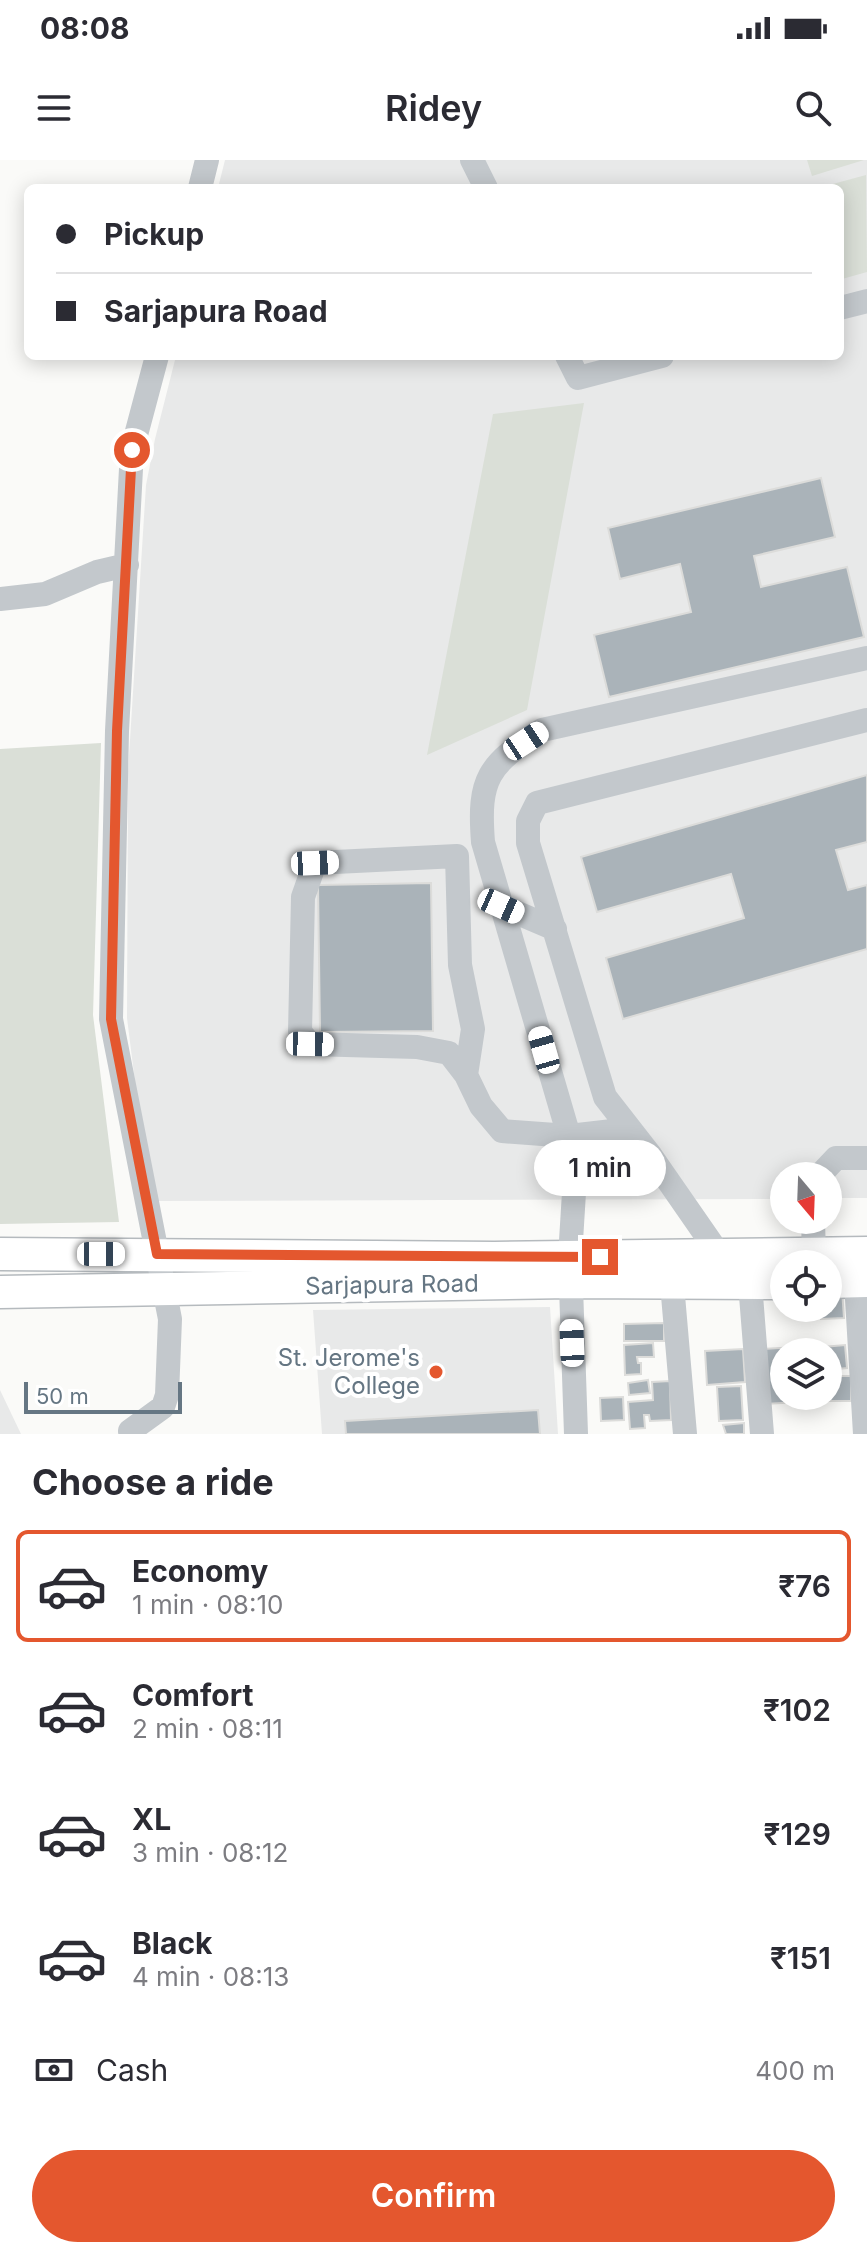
<!DOCTYPE html>
<meta charset="utf-8">
<style>
body{margin:0;font-family:Inter,sans-serif;background:#f7f7f7;color:#2b2b33;height:100vh;display:flex;flex-direction:column;font-size:30px;white-space:nowrap}
*{box-sizing:border-box;margin:0}
p{font-size:26px;color:#7c7c81}
.icon{flex:none;width:44px;height:44px;fill:none;stroke:currentColor;stroke-width:2;stroke-linecap:round;stroke-linejoin:round}
.map{position:relative;height:1274px;overflow:hidden}
.details{display:flex;flex-direction:column;background:#fff;flex:1}
.details>*{flex:none}
.hud{position:absolute;left:24px;top:24px;width:820px;height:176px;border-radius:12px;box-shadow:0 4px 20px #0003;display:grid;align-content:center;height:176px;padding:0 32px;background:#fff}
.needle{width:52px;rotate:161deg}
.controls{position:absolute;left:770px;top:1002px;display:grid;gap:16px}
.controls a{display:grid;place-items:center;width:72px;height:72px;border-radius:50%;background:#fff;box-shadow:0 4px 20px #0003;font-size:40px}
.scale{position:absolute;left:24px;bottom:20px;width:158px;box-sizing:border-box;padding-left:8px;border:4px solid #657683;border-top:0;font-size:22px;line-height:28px;white-space:nowrap;color:#657683;-webkit-text-stroke:6px #fff;paint-order:stroke}
.end{position:absolute;width:36px;height:36px;margin:-18px;border:10px solid #e4572e;background:#fff;box-shadow:0 0 0 4px #fff}
.from{border-radius:50%}
.bubble{position:absolute;height:56px;border-radius:28px;background:#fff;box-shadow:0 4px 20px #0003;font-size:26px;font-weight:600;line-height:56px;text-align:center}
.car{position:absolute;width:24px;height:48px;margin:-24px -12px;border-radius:10px;box-shadow:0 0 6px 2px #0007;background:linear-gradient(#fff 24%,#345 0 40%,#fff 0 76%,#345 0 86%,#fff 0)}
.hud b{display:flex;align-items:center;gap:28px;height:76px;font-size:30px}
.hud b+b{border-top:2px solid #e1e1e2}
.hud i{width:20px;height:20px;background:#2b2b33}
ul{padding:0;list-style:none}
li{display:flex;align-items:center;gap:24px;height:112px;margin:0 16px 12px;padding:0 16px;border:4px solid transparent;border-radius:12px}
li div{flex:1}
li b{display:block;font-size:30px}
li em{font-style:normal;font-weight:600}
li.active{border-color:#e4572e}
li>.icon{width:72px;height:72px;stroke-width:1.5}
h2{padding:0 32px;font-size:36px;line-height:96px}
.pay{display:flex;align-items:center;gap:20px;height:88px;padding:0 32px;font-size:30px}
.pay p{margin-inline-start:auto}
.action{display:flex;gap:16px;margin-top:auto;padding:16px 32px}
.action a{flex:1;height:92px;border-radius:48px;background:#e4572e;color:#fff;font-size:32px;font-weight:600;line-height:92px;text-align:center}
.status{display:flex;justify-content:space-between;align-items:center;height:56px;padding:0 40px;background:#fff;direction:ltr}
.status svg{height:22px;fill:currentColor}
header{display:flex;justify-content:space-between;align-items:center;height:104px;padding:0 32px;background:#fff;font-size:36px;font-weight:600}
.map>svg:first-child{display:block}
.built{fill:#e8e9e9}
.green{fill:#dadfd7}
.building{fill:#aab3b9;stroke:#dcdcda;stroke-width:2}
.lines{fill:none;stroke-linecap:round;stroke-linejoin:round}
.major-casing{stroke:#b5babe;stroke-width:35}
.minor{stroke:#c3c8cc;stroke-width:24}
.major{stroke:#fff;stroke-width:32}
.route{stroke:#e4572e;stroke-width:10}
.poi-dot{fill:#e4572e;stroke:#fff;stroke-width:3}
.labels{text-anchor:middle;stroke-width:8;stroke-linejoin:round;paint-order:stroke}
.street-label{font-size:24px;fill:#657683;stroke:#fff}
.poi-label{font-size:24px;fill:#657683;stroke:#fff;text-anchor:end}
</style>
<div class="status"><b>08:08</b><svg viewBox="0 0 49 12"><path d="M0 12V9h3v3zM5 12V6h3v6zM10 12V3h3v9zM15 12V0h3v12zM26 1h20v11H26zM47 4h2v5h-2z"/></svg></div>
<header><svg class="icon" aria-label="menu" viewBox="0 0 24 24"><path d="M4 6h16M4 12h16M4 18h16"/></svg>Ridey<svg class="icon" aria-label="search" viewBox="0 0 24 24"><circle cx="10" cy="10" r="6"/><path d="M15 15l6 6"/></svg></header>
<div class="map">
<svg width="867" height="1274" viewBox="0 0 867 1274">
<rect width="100%" height="100%" fill="#fafaf8"/>
<!-- built -->
<path class="built" d="M225,0H867V1038H828V1016H784V1039L150,1041L127,858L128,612L146,325L155,279L176,196H840V28H218Z
M550,1147L558,1274H322L313,1150Z
M0,1230L21,1274H0Z"/>
<!-- green -->
<path class="green" d="M807,0H864L812,16Z
M866,15L867,112L842,119L840,28H818Z
M584,243L527,550L427,595L493,254Z
M101,583L93,855L119,1062L0,1064V589Z"/>
<!-- building -->
<path class="building" d="M821,318L835,377L754,396L761,427L847,407L864,477L609,537L594,475L691,452L680,404L620,419L608,368Z
M867,615V682L836,690L848,730L867,725V789L623,859L606,798L744,758L731,714L597,752L581,697Z
M431,723L433,871L320,872L318,725Z
M828,1130H842L844,1158L821,1159V1148H828Z
M664,1163V1181H624V1164Z
M653,1183L654,1197H637L638,1203H641V1214L625,1215L624,1185Z
M845,1185L847,1208L828,1210V1192H824L823,1187Z
M797,1187V1192H784V1236H800V1242L764,1244L761,1189Z
M743,1189L745,1222L707,1225L705,1191Z
M828,1216H851V1241H810V1236H828Z
M648,1220L650,1233L629,1235L628,1223Z
M670,1221L671,1260L650,1261L649,1255H644L645,1268L630,1269L628,1242L653,1240L652,1222Z
M741,1226L743,1260L719,1261L717,1227Z
M623,1237L624,1260L601,1261L600,1238Z
M538,1250L540,1274H346L345,1261Z
M744,1263V1274H726L723,1265Z"/>
<g class="lines">
<!-- major casing -->
<g class="major-casing">
<path id="major" d="M0,1094L494,1098L867,1093
M828,1122L867,1121
M0,1132L570,1122L784,1123"/>
</g>
<!-- minor -->
<path class="minor" d="M472,0L486,28
M200,28L207,0
M840,148L867,141
M567,196L578,218L662,196
M0,439L45,434L97,412L127,405
M501,746L555,769
M466,915L473,869L460,805L457,696L315,703L303,737L300,872L310,884L417,887L449,893L466,915L481,946L502,971L569,976L630,969
M819,1016L836,998H867
M813,1060L814,1095
M721,1097L651,996L605,937L528,683V661L537,643L867,560
M855,1105L865,1274
M750,1123L762,1274
M672,1124L685,1274
M130,1271L163,1247L167,1235L170,1159L111,859L117,571L132,290L157,196
M576,1274L570,1097L576,1000L483,682C478,618 488,605 542,570L867,498"/>
<!-- major -->
<use href="#major" class="major"/>
</g>
<g class="lines">
<!-- route -->
<path class="route" d="M132,290L117,571L111,859L157,1094L600,1097"/>
</g>
<!-- markers -->
<circle class="poi-dot" cx="436" cy="1212" r="8"/>
<g class="labels">
<!-- street labels -->
<g class="street-label">
<text transform="translate(392 1125) rotate(-1)" y="8">Sarjapura Road</text>
</g>
<!-- poi labels -->
<g class="poi-label">
<text x="420" y="1206">St. Jerome's<tspan x="420" dy="28">College</tspan></text>
</g>
</g>
</svg>
<div class="controls">
<a><svg class="needle" viewBox="-14 -14 28 28"><path d="M0-13l5 13h-10z" fill="#e53935"/><path d="M0 13l5-13h-10z" fill="#7c7c81"/></svg></a>
<a><svg class="icon" aria-label="locate" viewBox="0 0 24 24"><circle cx="12" cy="12" r="6"/><path d="M12 2v4M12 18v4M2 12h4M18 12h4"/></svg></a>
<a><svg class="icon" aria-label="layers" viewBox="0 0 24 24"><path d="M12 4l9 5-9 5-9-5zM3 14l9 5 9-5"/></svg></a>
</div>
<div class="scale">50 m</div>
<i class="end from" style="left:132px;top:290px"></i>
<i class="end" style="left:600px;top:1097px"></i>
<div class="bubble" style="left:534px;top:980px;width:132px">1 min</div>
<i class="car" style="left:526px;top:581px;rotate:57deg"></i>
<i class="car" style="left:315px;top:703px;rotate:88deg"></i>
<i class="car" style="left:501px;top:746px;rotate:114deg"></i>
<i class="car" style="left:310px;top:884px;rotate:91deg"></i>
<i class="car" style="left:544px;top:890px;rotate:344deg"></i>
<i class="car" style="left:101px;top:1094px;rotate:90deg"></i>
<i class="car" style="left:572px;top:1183px;rotate:358deg"></i>
<div class="hud">
<b><i class="from"></i>Pickup</b>
<b><i></i>Sarjapura Road</b>
</div>
</div>
<section class="details">
<h2>Choose a ride</h2>
<ul>
<li class="active"><svg class="icon" aria-label="car" viewBox="0 0 24 24"><path d="M5 17H2v-5l4-1 3-4h7l3 4 3 1v5h-3M9 17h6M6 11h13"/><circle cx="7" cy="17" r="2"/><circle cx="17" cy="17" r="2"/></svg><div><b>Economy</b><p>1 min · 08:10</p></div><em>₹76</em></li>
<li><svg class="icon" aria-label="car" viewBox="0 0 24 24"><path d="M5 17H2v-5l4-1 3-4h7l3 4 3 1v5h-3M9 17h6M6 11h13"/><circle cx="7" cy="17" r="2"/><circle cx="17" cy="17" r="2"/></svg><div><b>Comfort</b><p>2 min · 08:11</p></div><em>₹102</em></li>
<li><svg class="icon" aria-label="car" viewBox="0 0 24 24"><path d="M5 17H2v-5l4-1 3-4h7l3 4 3 1v5h-3M9 17h6M6 11h13"/><circle cx="7" cy="17" r="2"/><circle cx="17" cy="17" r="2"/></svg><div><b>XL</b><p>3 min · 08:12</p></div><em>₹129</em></li>
<li><svg class="icon" aria-label="car" viewBox="0 0 24 24"><path d="M5 17H2v-5l4-1 3-4h7l3 4 3 1v5h-3M9 17h6M6 11h13"/><circle cx="7" cy="17" r="2"/><circle cx="17" cy="17" r="2"/></svg><div><b>Black</b><p>4 min · 08:13</p></div><em>₹151</em></li>
</ul>
<div class="pay"><svg class="icon" aria-label="cash" viewBox="0 0 24 24"><path d="M3 7h18v10H3z"/><circle cx="12" cy="12" r="2"/></svg>Cash<p>400 m</p></div>
<div class="action"><a>Confirm</a></div>
</section>
